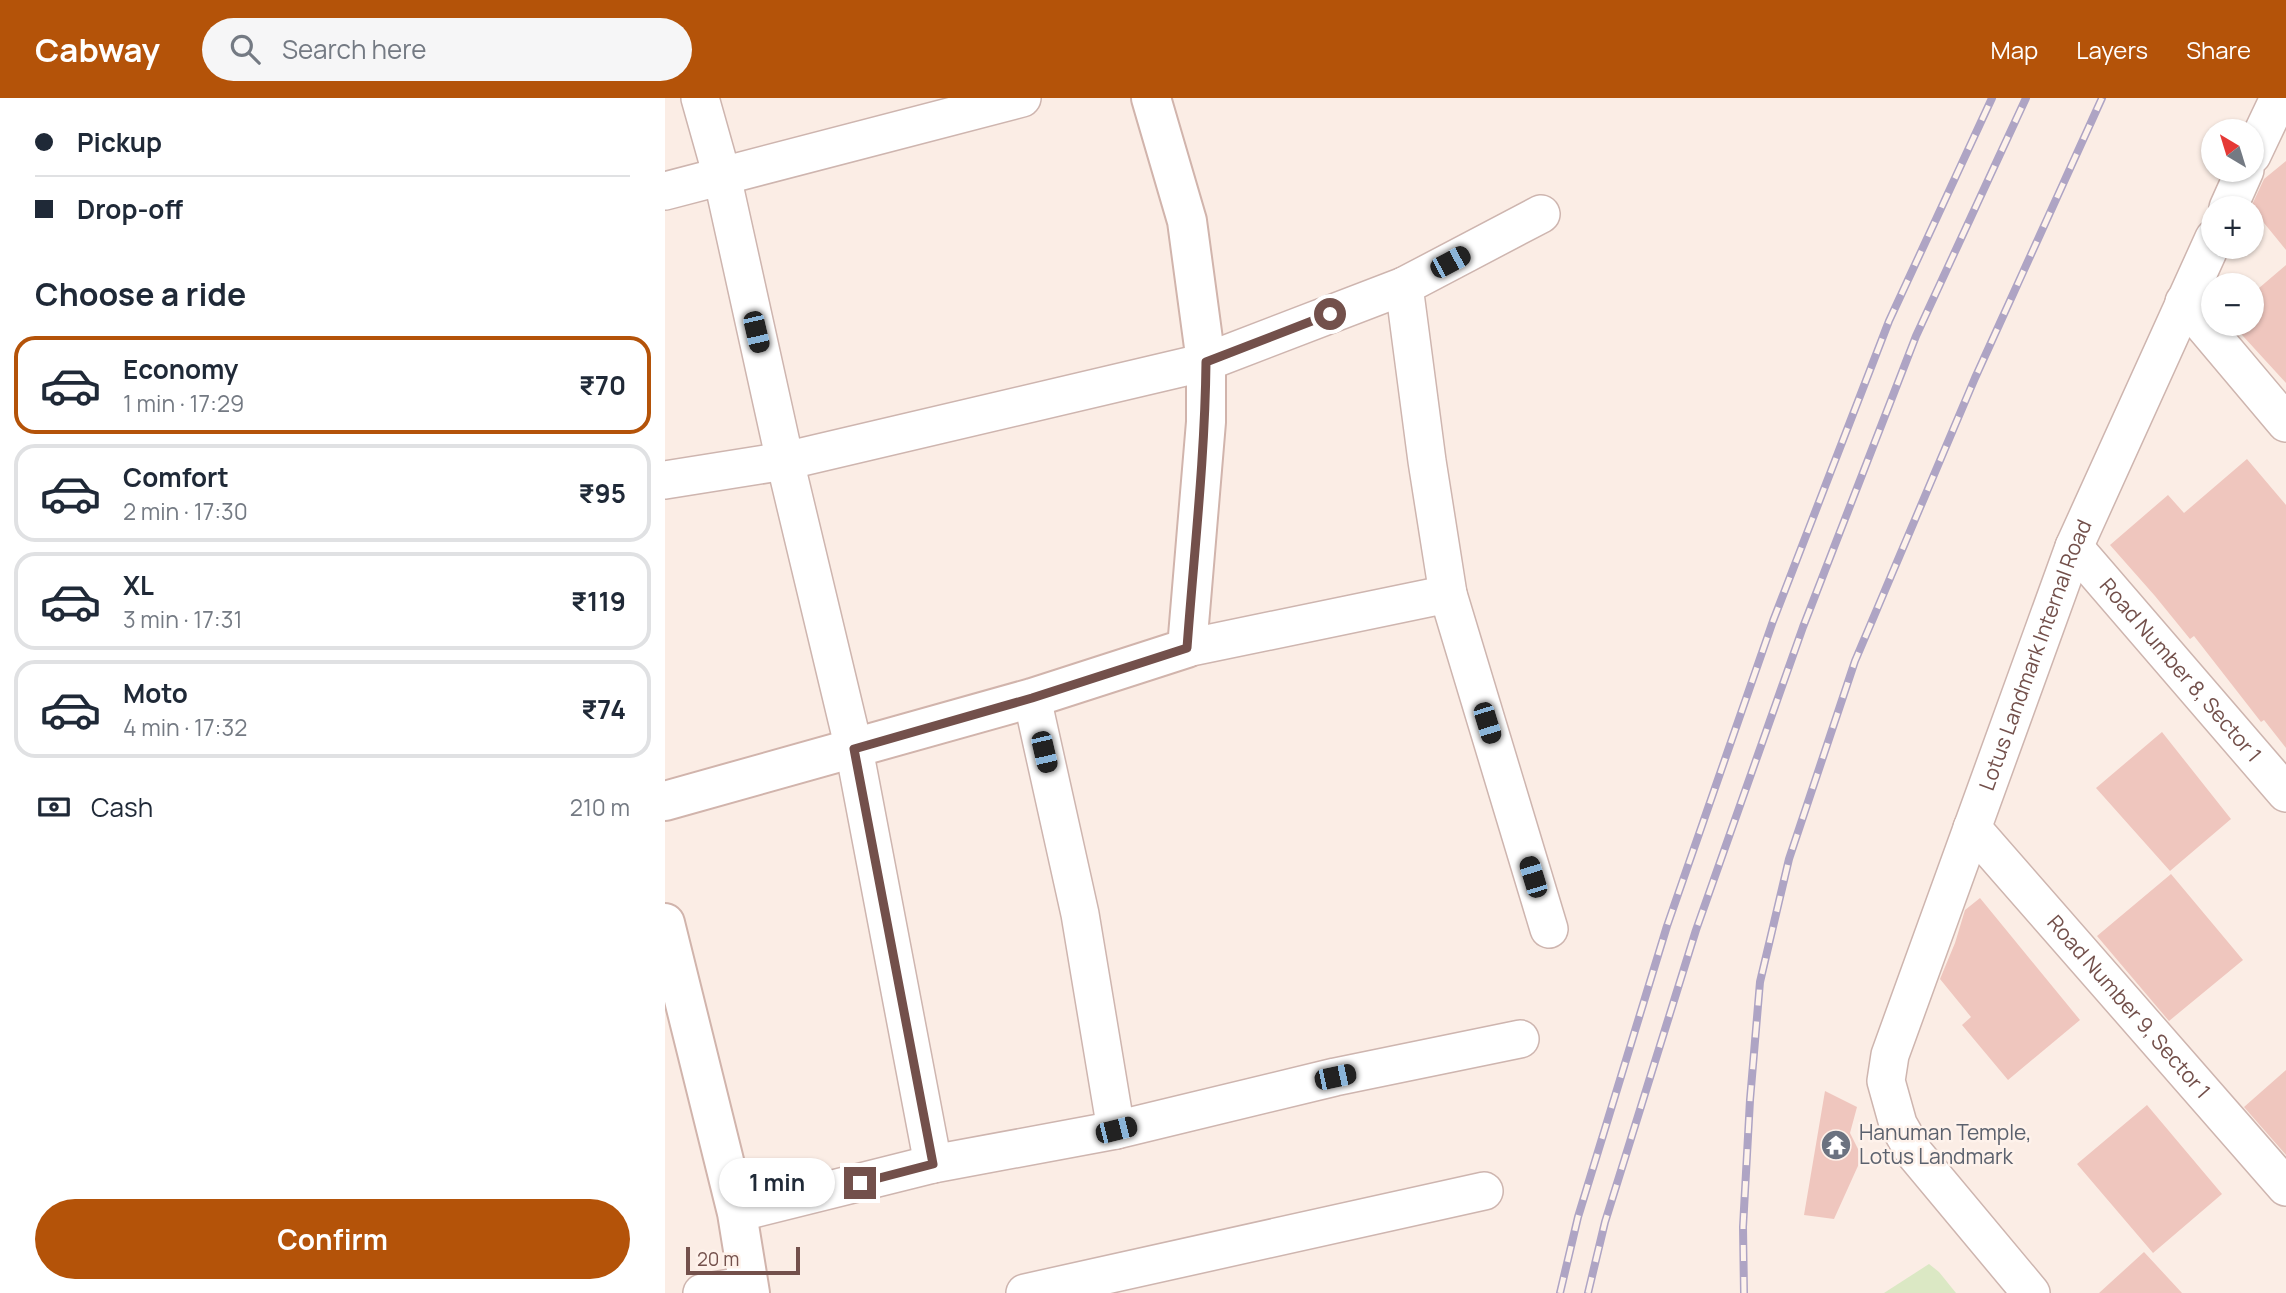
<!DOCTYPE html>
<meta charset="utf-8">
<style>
body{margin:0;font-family:Manrope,sans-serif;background:#f6f6f7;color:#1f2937;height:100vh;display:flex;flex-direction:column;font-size:26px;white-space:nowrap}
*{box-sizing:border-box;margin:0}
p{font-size:23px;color:#747a83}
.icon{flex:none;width:38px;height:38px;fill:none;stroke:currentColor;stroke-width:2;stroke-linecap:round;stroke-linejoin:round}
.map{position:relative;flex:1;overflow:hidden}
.sheet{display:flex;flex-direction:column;background:#fff;width:665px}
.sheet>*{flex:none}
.banner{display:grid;align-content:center;height:154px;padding:0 35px;background:#fff}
.needle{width:46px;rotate:322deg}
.tools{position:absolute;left:1536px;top:21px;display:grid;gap:14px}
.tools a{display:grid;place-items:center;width:63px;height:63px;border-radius:50%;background:#fff;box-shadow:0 2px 5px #0004;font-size:35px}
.scale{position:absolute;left:21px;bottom:18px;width:114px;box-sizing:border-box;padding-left:7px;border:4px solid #73504b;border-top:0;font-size:19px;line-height:24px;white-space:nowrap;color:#73504b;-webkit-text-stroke:5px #fef2eb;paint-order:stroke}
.end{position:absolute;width:32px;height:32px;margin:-16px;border:9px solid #73504b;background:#fff;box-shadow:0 0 0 4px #fff}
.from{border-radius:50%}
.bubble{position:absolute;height:49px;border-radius:24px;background:#fff;box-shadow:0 2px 5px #0004;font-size:23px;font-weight:700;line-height:49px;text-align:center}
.car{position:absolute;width:21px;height:42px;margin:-21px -10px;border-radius:9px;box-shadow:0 0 5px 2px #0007;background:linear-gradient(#222 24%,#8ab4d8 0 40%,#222 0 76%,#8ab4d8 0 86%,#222 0)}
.banner b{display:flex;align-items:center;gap:24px;height:66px;font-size:26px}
.banner b+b{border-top:2px solid #e0e1e3}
.banner i{width:18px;height:18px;background:#1f2937}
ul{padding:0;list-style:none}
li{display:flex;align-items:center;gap:21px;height:98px;margin:0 14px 10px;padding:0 21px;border:4px solid #e0e1e3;border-radius:21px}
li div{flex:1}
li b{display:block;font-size:26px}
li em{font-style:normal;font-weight:700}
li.on{border-color:#b45309}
li>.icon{width:63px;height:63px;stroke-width:1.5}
h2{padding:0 35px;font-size:32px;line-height:84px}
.pay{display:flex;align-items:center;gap:18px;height:77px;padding:0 35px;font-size:26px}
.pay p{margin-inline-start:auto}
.cta{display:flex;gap:14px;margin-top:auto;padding:14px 35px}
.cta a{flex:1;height:80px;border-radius:42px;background:#b45309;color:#fff;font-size:28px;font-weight:700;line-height:80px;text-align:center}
header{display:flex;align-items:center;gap:42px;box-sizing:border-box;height:98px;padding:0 35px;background:#b45309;color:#fff}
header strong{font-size:33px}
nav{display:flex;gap:38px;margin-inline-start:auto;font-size:24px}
.search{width:490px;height:63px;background:#f6f6f7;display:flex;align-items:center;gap:18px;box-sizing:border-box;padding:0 24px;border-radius:38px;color:#747a83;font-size:26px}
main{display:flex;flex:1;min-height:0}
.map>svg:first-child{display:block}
.green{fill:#dbe8c4}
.building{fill:#efc6be}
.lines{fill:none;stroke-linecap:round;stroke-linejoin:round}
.street-casing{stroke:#ceb5af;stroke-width:40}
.secondary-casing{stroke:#d1b4ac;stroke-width:42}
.street{stroke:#fff;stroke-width:37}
.secondary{stroke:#fff;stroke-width:38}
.rail-casing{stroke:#aea4c4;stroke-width:8}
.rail{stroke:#fef2eb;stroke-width:5;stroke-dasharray:16;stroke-linecap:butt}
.route{stroke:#73504b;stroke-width:9}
.labels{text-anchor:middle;stroke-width:5;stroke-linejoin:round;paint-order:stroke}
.street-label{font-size:21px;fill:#73504b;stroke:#fef2eb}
.worship-label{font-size:21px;fill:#5b616d;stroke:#fef2eb;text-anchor:start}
</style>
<header>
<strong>Cabway</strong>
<div class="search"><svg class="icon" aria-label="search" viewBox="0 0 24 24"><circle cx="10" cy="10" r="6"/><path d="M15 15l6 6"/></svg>Search here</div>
<nav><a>Map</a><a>Layers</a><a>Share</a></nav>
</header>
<main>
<section class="sheet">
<div class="banner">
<b><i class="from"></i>Pickup</b>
<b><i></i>Drop-off</b>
</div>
<h2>Choose a ride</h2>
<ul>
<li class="on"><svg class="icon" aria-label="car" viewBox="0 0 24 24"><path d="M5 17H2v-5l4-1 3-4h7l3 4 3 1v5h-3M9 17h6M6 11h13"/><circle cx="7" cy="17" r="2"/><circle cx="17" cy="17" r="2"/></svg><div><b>Economy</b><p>1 min · 17:29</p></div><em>₹70</em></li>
<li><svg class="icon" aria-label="car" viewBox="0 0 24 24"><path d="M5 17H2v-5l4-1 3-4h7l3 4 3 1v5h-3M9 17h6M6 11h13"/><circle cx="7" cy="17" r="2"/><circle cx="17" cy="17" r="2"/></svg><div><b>Comfort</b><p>2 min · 17:30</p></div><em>₹95</em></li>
<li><svg class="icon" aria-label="car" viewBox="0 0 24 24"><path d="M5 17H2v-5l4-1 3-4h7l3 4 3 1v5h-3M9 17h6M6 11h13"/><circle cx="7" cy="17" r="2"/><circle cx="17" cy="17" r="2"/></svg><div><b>XL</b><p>3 min · 17:31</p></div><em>₹119</em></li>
<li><svg class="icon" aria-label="car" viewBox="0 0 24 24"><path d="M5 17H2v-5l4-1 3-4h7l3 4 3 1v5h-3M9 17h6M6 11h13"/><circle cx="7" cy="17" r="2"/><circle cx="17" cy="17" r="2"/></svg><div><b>Moto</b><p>4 min · 17:32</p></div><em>₹74</em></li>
</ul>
<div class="pay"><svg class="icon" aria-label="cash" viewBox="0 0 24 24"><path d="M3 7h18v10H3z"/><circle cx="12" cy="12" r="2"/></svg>Cash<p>210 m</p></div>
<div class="cta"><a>Confirm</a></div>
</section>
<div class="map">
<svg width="1621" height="1195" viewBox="0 0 1621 1195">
<rect width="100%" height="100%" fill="#fbede5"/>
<!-- green -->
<path class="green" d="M1264,1166L1274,1174L1291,1195H1219Z"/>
<!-- building -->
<path class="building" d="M1621,63V152L1586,109L1599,81Z
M1621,167V285L1567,226H1587V196Z
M1582,361L1621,407V650L1599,622L1596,624L1529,538L1525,541L1490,498L1445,447L1503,397L1519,415Z
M1497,634L1566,721L1505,773L1431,690Z
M1506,776L1578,862L1504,923L1432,838Z
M1315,800L1415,922L1343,982L1297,927L1306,919L1275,881L1290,845L1300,812Z
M1621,972V1057L1579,1009Z
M1160,993L1192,1009L1185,1035L1197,1059L1169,1121L1139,1117Z
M1482,1007L1557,1096L1488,1155L1412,1066Z
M1479,1154L1517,1195H1434Z"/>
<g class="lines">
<!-- street casing -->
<g class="street-casing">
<g id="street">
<path d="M35,0L57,78L120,363L189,651L268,1066"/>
<path d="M1587,57L1614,0"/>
<path d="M0,93L357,0"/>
<path d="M1563,110L1580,72"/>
<path d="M876,116L739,188L762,363L783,496L884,831"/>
<path d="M1519,204L1621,325"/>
<path d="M0,382L120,363L541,264L739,188"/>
<path id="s1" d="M1409,449L1621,695"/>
<path d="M522,550L783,496"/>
<path d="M367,600L415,816L451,1032"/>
<path id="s2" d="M1307,730L1621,1089"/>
<path d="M72,1115L268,1066L451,1032L670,979L855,941"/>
<path d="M37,1195L83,1187"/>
<path d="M360,1195L819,1093"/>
<path id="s3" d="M1366,1195L1250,1056L1233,1026L1221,983L1225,957L1409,449L1549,140"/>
</g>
</g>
<!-- secondary casing -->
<g class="secondary-casing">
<path id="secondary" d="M0,703L367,600L522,550L541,324V264L522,123L486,0
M0,825L72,1115L85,1195"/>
</g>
<!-- street -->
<use href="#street" class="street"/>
<!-- secondary -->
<use href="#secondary" class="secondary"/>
<!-- rail casing -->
<g class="rail-casing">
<path id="rail" d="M895,1195L913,1119L1002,828L1108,523L1224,223L1327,0
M923,1195L940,1124L1031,832L1138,529L1251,238L1361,0
M1079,1195L1078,1129L1085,1002L1095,884L1124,761L1190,563L1310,280L1437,0"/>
</g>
<!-- rail -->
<use href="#rail" class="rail"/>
</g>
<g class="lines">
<!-- route -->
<path class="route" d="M195,1085L268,1066L189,651L367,600L522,550C529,455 540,359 541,264L665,216"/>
</g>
<!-- icons -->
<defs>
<g id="temple-disc" transform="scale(1.575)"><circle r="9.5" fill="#6b7280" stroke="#fef2eb"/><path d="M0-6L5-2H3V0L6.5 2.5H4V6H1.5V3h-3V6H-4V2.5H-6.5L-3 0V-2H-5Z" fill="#fff"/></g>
</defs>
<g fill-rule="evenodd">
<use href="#temple-disc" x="1171" y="1047"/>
</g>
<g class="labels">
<!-- street labels -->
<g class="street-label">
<text dy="7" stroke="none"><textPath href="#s3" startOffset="712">Lotus Landmark Internal Road</textPath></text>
<text dy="7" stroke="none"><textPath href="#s1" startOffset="163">Road Number 8, Sector 1</textPath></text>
<text dy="7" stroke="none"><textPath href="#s2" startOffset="238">Road Number 9, Sector 1</textPath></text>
</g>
<!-- worship labels -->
<g class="worship-label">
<text x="1194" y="1042">Hanuman Temple,<tspan x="1194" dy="24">Lotus Landmark</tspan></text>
</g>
</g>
</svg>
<div class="tools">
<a><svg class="needle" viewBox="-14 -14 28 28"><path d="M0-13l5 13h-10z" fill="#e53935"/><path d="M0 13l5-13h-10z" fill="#747a83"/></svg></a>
<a>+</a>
<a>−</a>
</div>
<div class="scale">20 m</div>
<i class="end from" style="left:665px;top:216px"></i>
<i class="end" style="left:195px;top:1085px"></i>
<div class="bubble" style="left:54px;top:1060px;width:116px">1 min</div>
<i class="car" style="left:785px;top:164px;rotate:62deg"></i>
<i class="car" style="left:91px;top:234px;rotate:167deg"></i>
<i class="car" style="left:822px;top:625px;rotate:163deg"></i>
<i class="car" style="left:379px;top:654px;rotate:167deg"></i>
<i class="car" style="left:868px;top:779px;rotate:343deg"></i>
<i class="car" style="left:670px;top:979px;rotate:78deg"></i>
<i class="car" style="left:451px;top:1032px;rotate:76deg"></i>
</div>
</main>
